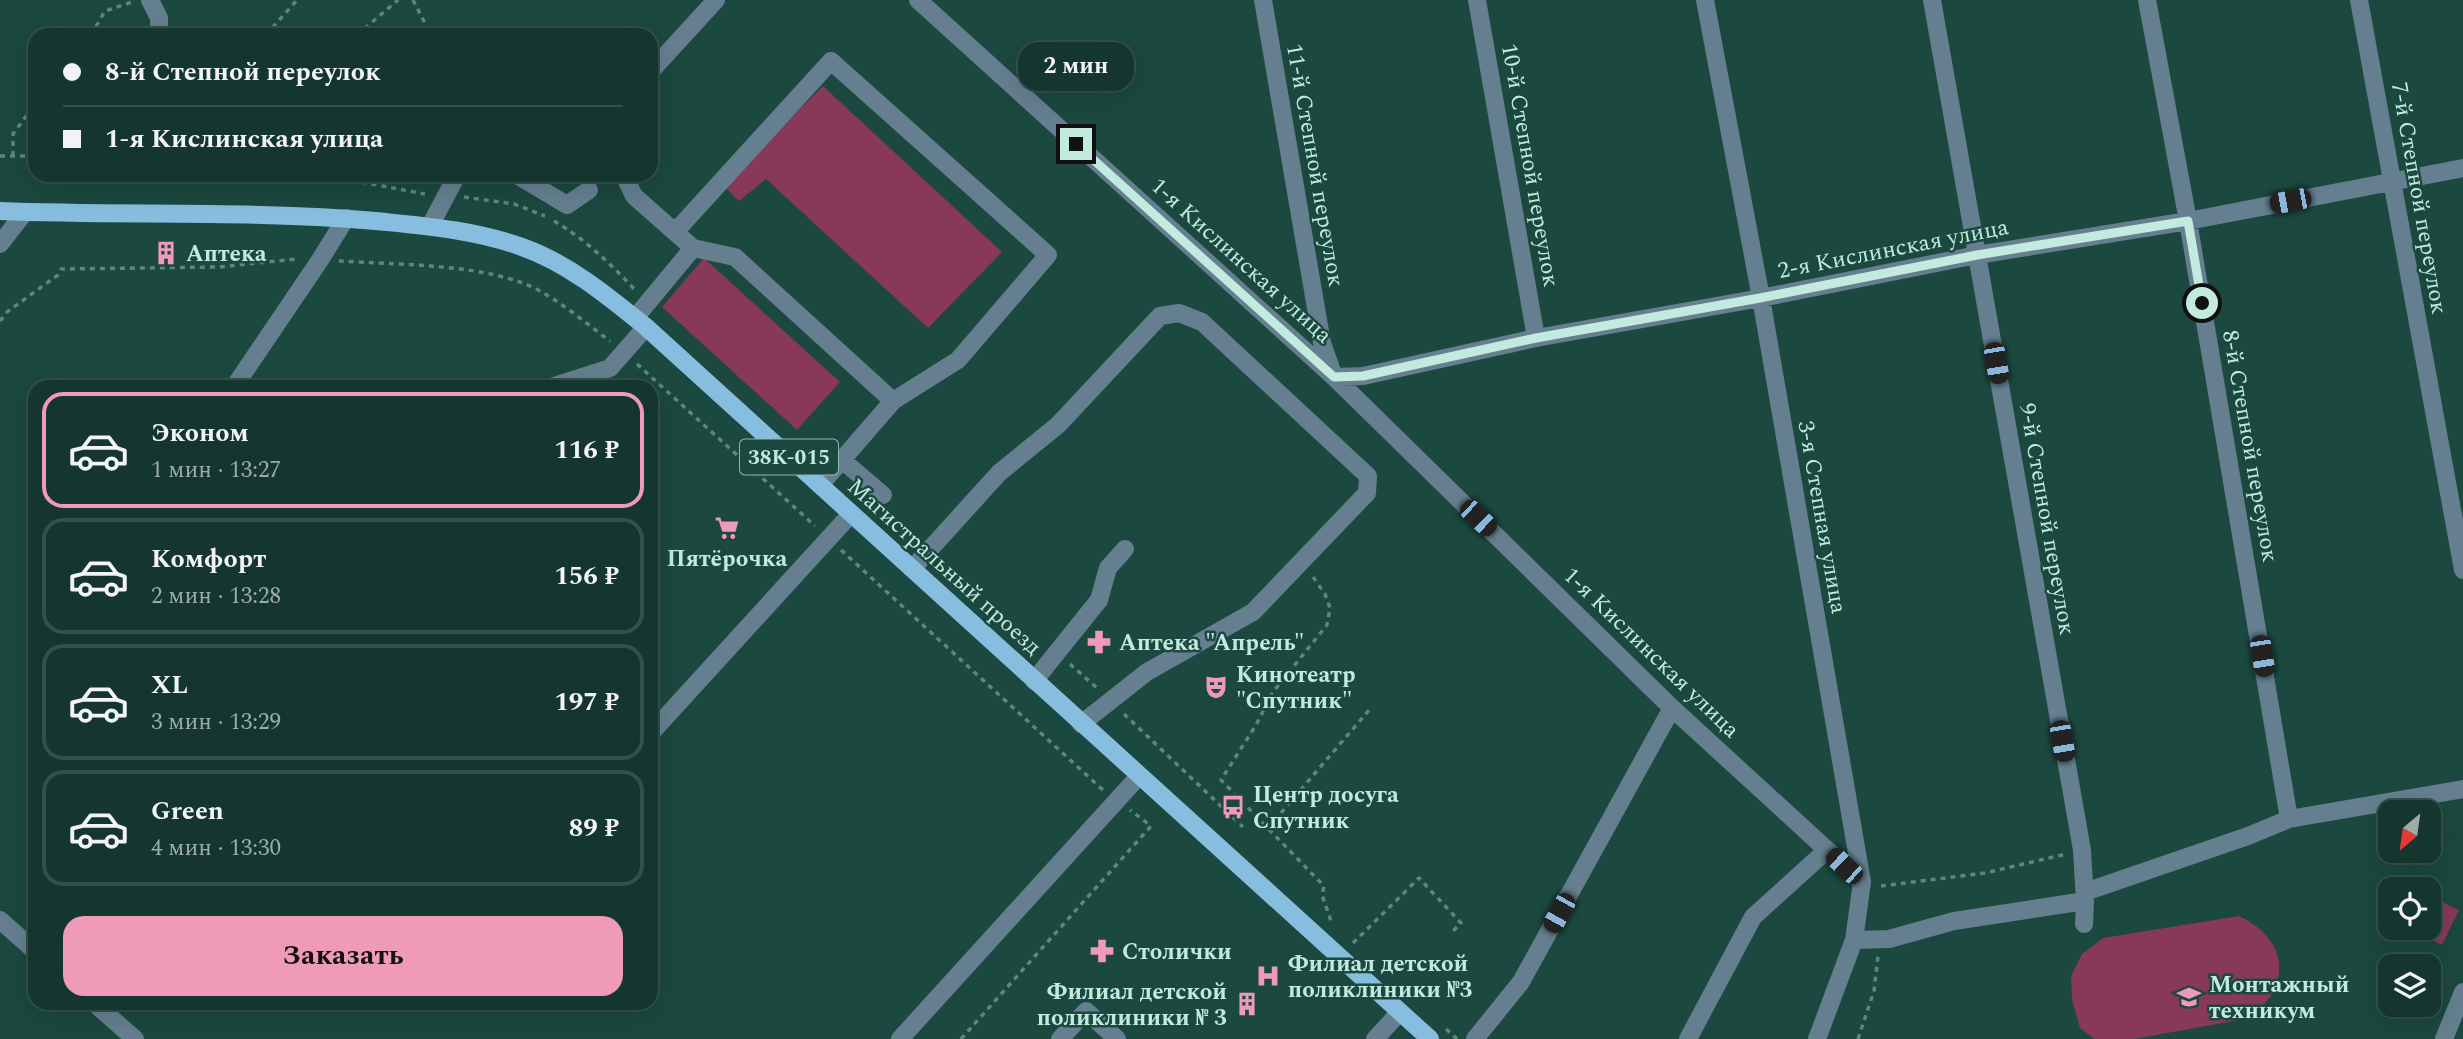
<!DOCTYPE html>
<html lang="ru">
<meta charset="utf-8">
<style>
body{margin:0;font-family:Spectral,serif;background:#1d3e37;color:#f1f3f6;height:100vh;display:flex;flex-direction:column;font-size:26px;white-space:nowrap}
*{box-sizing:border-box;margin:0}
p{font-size:23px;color:#9dabaa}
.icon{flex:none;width:38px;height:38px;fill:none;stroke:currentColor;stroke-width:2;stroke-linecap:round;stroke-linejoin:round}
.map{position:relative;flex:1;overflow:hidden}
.side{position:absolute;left:28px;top:380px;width:630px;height:630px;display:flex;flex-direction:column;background:#14362f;border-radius:21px;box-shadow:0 7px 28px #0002,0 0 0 2px #33504b}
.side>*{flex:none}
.guide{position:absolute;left:28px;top:28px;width:630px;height:154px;border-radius:21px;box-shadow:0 7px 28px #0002,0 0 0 2px #33504b;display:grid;align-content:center;height:154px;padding:0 35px;background:#14362f}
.needle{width:46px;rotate:209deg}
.controls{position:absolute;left:2378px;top:800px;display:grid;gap:14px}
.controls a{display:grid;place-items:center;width:63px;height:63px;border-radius:14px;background:#14362f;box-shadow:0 7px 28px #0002,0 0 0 2px #33504b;font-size:35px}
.end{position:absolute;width:32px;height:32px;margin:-16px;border:9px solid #c2eadf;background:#111;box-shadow:0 0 0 4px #111}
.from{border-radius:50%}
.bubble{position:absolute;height:49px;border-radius:21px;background:#14362f;box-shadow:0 7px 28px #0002,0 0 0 2px #33504b;font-size:23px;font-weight:700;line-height:49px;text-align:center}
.car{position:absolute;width:21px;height:42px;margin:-21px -10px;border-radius:9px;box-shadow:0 0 5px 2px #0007;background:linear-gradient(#222 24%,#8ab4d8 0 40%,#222 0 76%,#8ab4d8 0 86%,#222 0)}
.guide b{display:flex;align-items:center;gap:24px;height:66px;font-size:26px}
.guide b+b{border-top:2px solid #33504b}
.guide i{width:18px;height:18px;background:#f1f3f6}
ul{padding:12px 0 0;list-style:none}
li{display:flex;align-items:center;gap:21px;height:116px;margin:0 14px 10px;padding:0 21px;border:4px solid #33504b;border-radius:21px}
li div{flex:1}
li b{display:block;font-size:26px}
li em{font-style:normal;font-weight:700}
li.active{border-color:#ef9ab8}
li>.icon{width:63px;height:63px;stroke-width:1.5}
.action{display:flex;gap:14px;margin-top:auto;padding:14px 35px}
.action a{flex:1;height:80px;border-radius:21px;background:#ef9ab8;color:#111;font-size:28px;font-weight:700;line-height:80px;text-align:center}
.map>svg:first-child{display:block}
.green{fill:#883858}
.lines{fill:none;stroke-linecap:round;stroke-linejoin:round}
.path{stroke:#5c877d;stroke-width:3.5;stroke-dasharray:5 5;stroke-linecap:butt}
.minor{stroke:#657f90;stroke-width:18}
.major{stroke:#87bddf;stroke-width:18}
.route{stroke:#c2eadf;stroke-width:9}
.labels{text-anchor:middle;stroke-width:5;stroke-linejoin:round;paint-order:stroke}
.shield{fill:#1b483f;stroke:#90b9af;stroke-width:2}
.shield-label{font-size:21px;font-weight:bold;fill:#c2eadf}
.street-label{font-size:23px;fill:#c2eadf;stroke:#1b483f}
.poi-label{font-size:23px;font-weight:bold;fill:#c2eadf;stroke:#1b483f;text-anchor:start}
</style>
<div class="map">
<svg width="2463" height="1039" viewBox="0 0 2463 1039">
<rect width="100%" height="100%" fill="#1b483f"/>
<!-- green -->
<path class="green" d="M823,86L1002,252L928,328L766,179L739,201L723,185Z
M704,258L840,382L797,430L662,307Z
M2429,896L2459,910L2442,945L2409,928H2429Z
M2239,916C2288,939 2293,984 2250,1018L2134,1039H2094L2080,1028L2072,1000L2071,976L2082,954L2103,938Z"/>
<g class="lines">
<!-- path -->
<path class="path" d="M413,0L431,35
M91,35L105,11L132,2
M266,35L297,0
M357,35L398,0
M0,156H35
M13,156V134L35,104
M282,175L361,182L425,194
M464,197L514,204L545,216
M554,221C585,239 612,265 636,291
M339,261C398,265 489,263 540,291C565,305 587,324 610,341
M0,321L7,312L58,275L61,269L219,267L297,259
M637,364L815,526
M841,550L1104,791
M1313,577L1325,594L1330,608L1327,625L1273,692L1256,725L1221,780L1324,886L1322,895L1332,924
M1070,664L1098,689
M1124,714L1243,827
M1268,828L1370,709
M1881,886L1985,873L2066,854
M1353,943L1419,878L1461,923L1452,932
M1446,1029L1457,1039
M961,1039L1151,826L1130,810
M1858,1039L1874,991L1878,956"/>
<!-- minor -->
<path class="minor" d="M150,0L159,18V35
M918,0L1334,377L1672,708L1862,882
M1263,0L1322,343L1334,377L1363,376L1536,338L1761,298L1977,255L2188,221L2463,168
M1477,0L1536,338
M1705,0L1761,298L1862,882L1854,940L1817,1039
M1932,0L2082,850L2085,901L2084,924
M2147,0L2188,221L2289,819
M2359,0L2463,570
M651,71L716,0
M517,175L567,205L589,190
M624,175L634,196L693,248L635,318
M430,226L457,175
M675,232L831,61L1048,255L958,360L893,401
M0,244L25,212
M693,248L735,257L893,401L820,485
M234,387L320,260L346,218
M551,387L610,368L646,327
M842,460L883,495
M912,569L999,473L1058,425L1160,316L1179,313L1202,322L1368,476L1367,493L1253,612L1147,672L1081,724
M1034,681L1099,600L1108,568L1125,549
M651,733L851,514
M2085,892L2248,836L2289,819L2463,789
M0,920L35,951
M1854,940L1889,939L1954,921L2085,901
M94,1003L135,1039
M900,1039L1139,776
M1060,1039L1086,1011L1117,1039
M1375,1039L1400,1012
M1475,1039L1521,982L1672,708
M1688,1039L1753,917L1827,850
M2444,1039L2463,992"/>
<!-- major -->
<path class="major" d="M0,211C125,216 251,210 376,221C425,226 475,230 522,247C568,263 609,297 646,327L1430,1039"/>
</g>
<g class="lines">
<!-- route -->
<path class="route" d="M1076,144L1334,377L1363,376L1536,338L1760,298L1977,255L2188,221L2202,303"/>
</g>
<!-- icons -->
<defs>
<g id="building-bare" transform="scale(1.89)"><path d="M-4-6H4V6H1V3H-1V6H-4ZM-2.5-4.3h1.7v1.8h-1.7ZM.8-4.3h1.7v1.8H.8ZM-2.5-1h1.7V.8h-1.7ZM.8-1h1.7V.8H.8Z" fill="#ef9ab8" stroke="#1b483f" stroke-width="2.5" paint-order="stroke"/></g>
<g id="supermarket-bare" transform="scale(1.89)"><path d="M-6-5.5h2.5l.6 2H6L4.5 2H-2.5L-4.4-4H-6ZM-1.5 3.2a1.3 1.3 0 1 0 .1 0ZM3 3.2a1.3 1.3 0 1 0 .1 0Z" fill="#ef9ab8" stroke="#1b483f" stroke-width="2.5" paint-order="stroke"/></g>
<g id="pharmacy-bare" transform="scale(1.89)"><path d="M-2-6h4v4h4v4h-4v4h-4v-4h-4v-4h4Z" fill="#ef9ab8" stroke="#1b483f" stroke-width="2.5" paint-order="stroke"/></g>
<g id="theatre-bare" transform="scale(1.89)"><path d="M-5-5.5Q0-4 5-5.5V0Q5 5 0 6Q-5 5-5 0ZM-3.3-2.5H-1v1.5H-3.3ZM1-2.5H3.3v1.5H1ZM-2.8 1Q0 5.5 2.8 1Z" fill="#ef9ab8" stroke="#1b483f" stroke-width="2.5" paint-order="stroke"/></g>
<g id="bus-bare" transform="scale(1.89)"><path d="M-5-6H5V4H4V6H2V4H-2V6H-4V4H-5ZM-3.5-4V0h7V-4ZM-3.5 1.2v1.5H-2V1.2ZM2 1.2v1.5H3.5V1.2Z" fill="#ef9ab8" stroke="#1b483f" stroke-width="2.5" paint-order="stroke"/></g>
<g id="hospital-bare" transform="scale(1.89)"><path d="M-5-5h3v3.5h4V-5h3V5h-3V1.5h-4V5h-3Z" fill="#ef9ab8" stroke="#1b483f" stroke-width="2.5" paint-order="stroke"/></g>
<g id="university-bare" transform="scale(1.89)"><path d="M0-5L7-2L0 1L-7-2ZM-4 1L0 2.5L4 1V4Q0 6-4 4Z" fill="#ef9ab8" stroke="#1b483f" stroke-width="2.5" paint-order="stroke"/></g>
</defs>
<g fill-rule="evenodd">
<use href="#building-bare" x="166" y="253"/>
<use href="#supermarket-bare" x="727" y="528"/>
<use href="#pharmacy-bare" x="1099" y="642"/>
<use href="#theatre-bare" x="1216" y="687"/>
<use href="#bus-bare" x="1233" y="807"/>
<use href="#pharmacy-bare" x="1102" y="951"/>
<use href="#hospital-bare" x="1268" y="976"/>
<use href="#university-bare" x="2189" y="997"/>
<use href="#building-bare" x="1247" y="1004"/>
</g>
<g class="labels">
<!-- shield labels -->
<rect class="shield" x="740" y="439.5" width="98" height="35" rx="5"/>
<g class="shield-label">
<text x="789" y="464">38К-015</text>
</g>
<!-- street labels -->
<g class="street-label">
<text transform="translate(1316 165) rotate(80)" y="8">11-й Степной переулок</text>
<text transform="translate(1531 165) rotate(80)" y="8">10-й Степной переулок</text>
<text transform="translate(2420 198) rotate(80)" y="8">7-й Степной переулок</text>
<text transform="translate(1893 248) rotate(-11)" y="8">2-я Кислинская улица</text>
<text transform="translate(1242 260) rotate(42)" y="8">1-я Кислинская улица</text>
<text transform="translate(2251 446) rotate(80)" y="8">8-й Степной переулок</text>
<text transform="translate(1823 517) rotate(80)" y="8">3-я Степная улица</text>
<text transform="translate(2048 519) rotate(80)" y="8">9-й Степной переулок</text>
<text transform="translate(945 566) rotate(42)" y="8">Магистральный проезд</text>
<text transform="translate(1652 652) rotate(44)" y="8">1-я Кислинская улица</text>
</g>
<!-- poi labels -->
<g class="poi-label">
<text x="186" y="261">Аптека</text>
<text x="727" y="566" text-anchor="middle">Пятёрочка</text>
<text x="1119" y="650">Аптека "Апрель"</text>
<text x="1236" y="682">Кинотеатр<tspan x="1236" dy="26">"Спутник"</tspan></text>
<text x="1253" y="802">Центр досуга<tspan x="1253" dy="26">Спутник</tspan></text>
<text x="1122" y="959">Столички</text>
<text x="1288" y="971">Филиал детской<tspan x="1288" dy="26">поликлиники №3</tspan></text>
<text x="2209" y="992">Монтажный<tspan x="2209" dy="26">техникум</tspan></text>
<text x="1227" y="999" text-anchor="end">Филиал детской<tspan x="1227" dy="26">поликлиники № 3</tspan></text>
</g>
</g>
</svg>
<div class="controls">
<a><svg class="needle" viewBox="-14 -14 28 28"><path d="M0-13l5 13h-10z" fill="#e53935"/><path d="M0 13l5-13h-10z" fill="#9dabaa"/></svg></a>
<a><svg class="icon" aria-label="locate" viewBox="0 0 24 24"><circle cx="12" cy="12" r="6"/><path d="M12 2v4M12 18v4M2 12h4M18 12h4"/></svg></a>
<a><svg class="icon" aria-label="layers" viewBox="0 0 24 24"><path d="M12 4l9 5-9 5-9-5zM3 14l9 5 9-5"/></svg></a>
</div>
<i class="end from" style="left:2202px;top:303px"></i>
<i class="end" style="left:1076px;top:144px"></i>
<div class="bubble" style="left:1018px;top:42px;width:116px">2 мин</div>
<i class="car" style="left:2290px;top:201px;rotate:259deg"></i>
<i class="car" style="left:1996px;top:363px;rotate:170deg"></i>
<i class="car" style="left:1478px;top:518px;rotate:134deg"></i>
<i class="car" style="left:2262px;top:656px;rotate:171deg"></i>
<i class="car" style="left:2062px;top:741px;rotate:170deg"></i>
<i class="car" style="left:1844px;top:866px;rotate:313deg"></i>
<i class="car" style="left:1559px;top:913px;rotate:209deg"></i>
<div class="guide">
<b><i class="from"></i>8-й Степной переулок</b>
<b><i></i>1-я Кислинская улица</b>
</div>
<section class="side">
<ul>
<li class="active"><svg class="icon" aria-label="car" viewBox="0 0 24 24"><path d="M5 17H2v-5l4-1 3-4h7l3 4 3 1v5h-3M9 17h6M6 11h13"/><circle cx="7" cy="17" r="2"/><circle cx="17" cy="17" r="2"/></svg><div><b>Эконом</b><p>1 мин · 13:27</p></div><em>116 ₽</em></li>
<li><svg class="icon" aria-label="car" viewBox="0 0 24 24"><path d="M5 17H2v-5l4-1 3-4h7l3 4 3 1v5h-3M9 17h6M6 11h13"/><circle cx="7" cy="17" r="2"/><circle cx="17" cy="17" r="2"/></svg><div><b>Комфорт</b><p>2 мин · 13:28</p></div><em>156 ₽</em></li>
<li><svg class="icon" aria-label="car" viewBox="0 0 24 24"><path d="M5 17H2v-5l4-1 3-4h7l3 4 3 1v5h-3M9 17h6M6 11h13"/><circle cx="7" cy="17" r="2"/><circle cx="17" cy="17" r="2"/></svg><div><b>XL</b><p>3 мин · 13:29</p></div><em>197 ₽</em></li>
<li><svg class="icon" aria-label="car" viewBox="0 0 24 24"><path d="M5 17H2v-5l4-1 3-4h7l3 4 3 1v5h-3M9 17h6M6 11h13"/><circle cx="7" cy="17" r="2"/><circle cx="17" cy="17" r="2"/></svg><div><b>Green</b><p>4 мин · 13:30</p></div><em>89 ₽</em></li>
</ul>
<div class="action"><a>Заказать</a></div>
</section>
</div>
